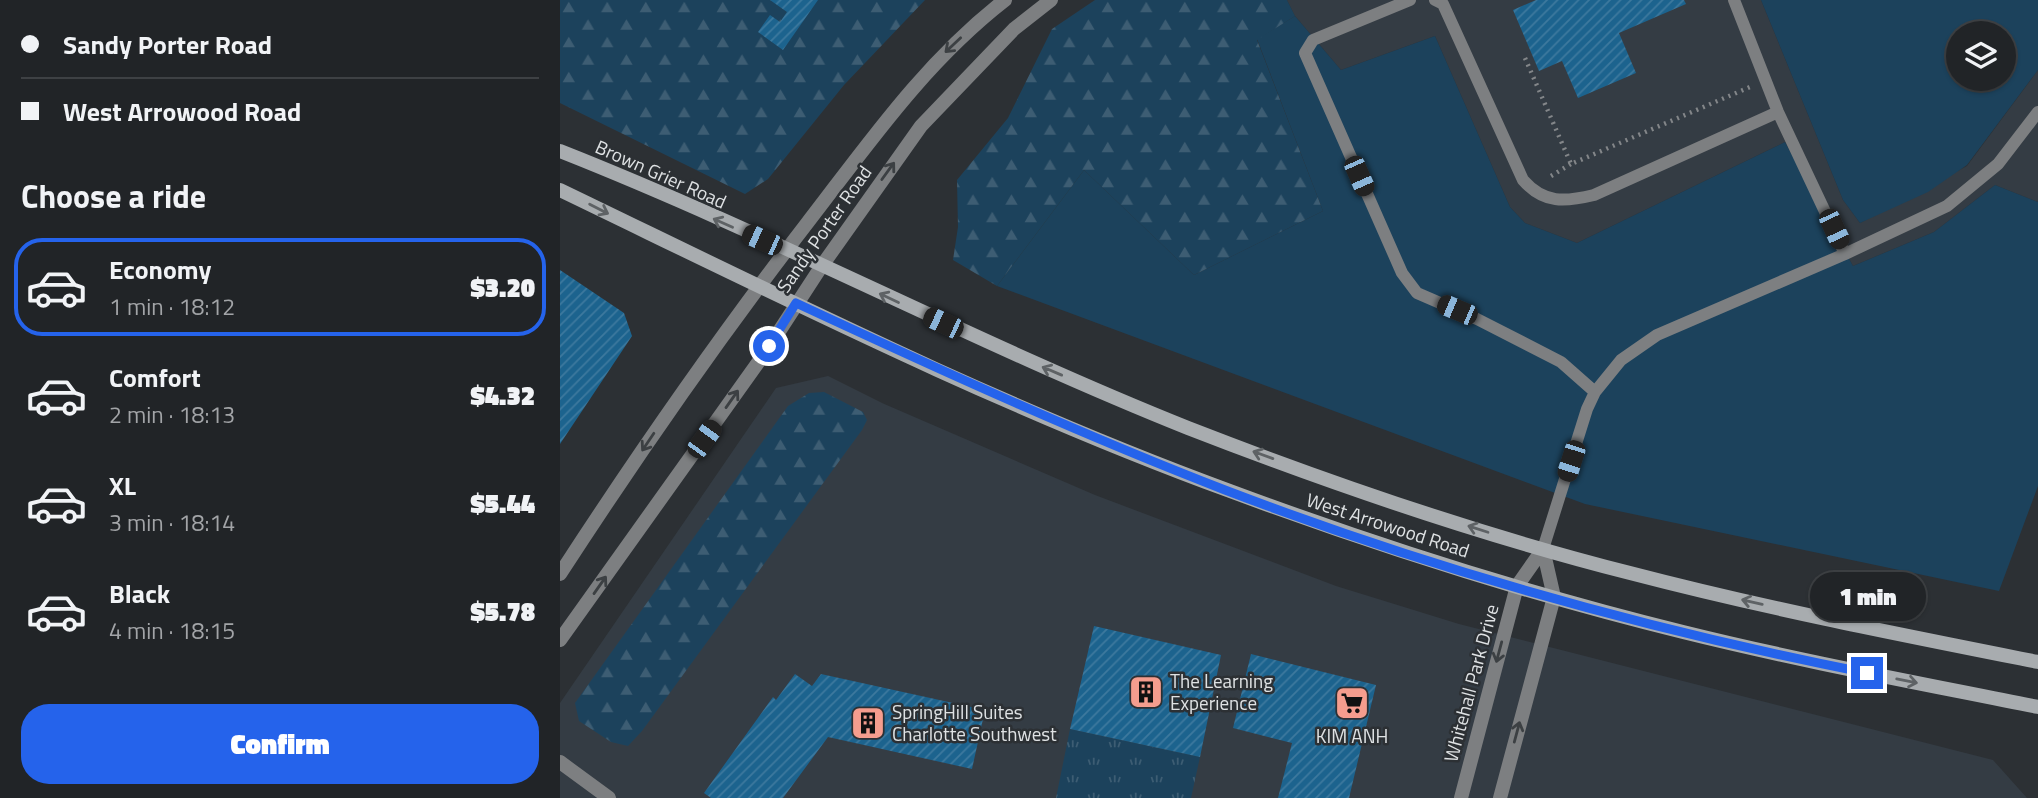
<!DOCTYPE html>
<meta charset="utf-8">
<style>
body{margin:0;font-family:"Titillium Web",sans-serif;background:#292c2f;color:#f1f3f6;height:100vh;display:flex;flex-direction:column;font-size:26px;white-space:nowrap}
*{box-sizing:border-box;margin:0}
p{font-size:23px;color:#a2a4a7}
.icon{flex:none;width:38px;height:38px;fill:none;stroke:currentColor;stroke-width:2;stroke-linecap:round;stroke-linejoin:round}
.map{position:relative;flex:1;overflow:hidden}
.side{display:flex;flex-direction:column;background:#212427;width:560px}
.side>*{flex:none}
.guide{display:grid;align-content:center;height:154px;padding:0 21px;background:#212427}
.buttons{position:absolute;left:1386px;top:21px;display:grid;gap:14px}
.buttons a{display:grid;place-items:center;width:70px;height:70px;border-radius:50%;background:#212427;box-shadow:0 2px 5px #0004,0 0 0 2px #3e4144;font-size:35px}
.end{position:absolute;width:32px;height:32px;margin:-16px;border:9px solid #2563eb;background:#fff;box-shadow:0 0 0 4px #fff}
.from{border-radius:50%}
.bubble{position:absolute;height:49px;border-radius:24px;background:#212427;box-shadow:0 2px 5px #0004,0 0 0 2px #3e4144;font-size:23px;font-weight:800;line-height:49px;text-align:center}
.car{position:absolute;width:21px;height:42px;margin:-21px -10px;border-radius:9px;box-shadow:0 0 5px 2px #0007;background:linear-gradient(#222 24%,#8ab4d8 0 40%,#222 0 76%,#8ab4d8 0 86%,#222 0)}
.guide b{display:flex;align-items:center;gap:24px;height:66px;font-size:26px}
.guide b+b{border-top:2px solid #3e4144}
.guide i{width:18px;height:18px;background:#f1f3f6}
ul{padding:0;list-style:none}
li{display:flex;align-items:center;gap:21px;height:98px;margin:0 14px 10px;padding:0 7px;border:4px solid transparent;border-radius:28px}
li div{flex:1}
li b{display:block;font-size:26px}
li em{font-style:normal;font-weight:800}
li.on{border-color:#2563eb}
li>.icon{width:63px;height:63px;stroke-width:1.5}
h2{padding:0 21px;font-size:32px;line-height:84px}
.action{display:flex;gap:14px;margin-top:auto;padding:14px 21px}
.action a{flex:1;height:80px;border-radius:28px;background:#2563eb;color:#fff;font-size:28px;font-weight:800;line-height:80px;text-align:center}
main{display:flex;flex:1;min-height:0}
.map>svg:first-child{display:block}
.built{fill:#343c44}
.grass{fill:#1c425c;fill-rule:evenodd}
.forest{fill:url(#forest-firs)}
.park{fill:url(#park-tufts)}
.building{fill:url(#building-hatch)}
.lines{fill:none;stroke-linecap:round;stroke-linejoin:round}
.path{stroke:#838689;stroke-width:4.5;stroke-dasharray:2 5;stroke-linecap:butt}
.service{stroke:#7d7f81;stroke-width:12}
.minor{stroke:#7d7f81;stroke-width:14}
.tertiary{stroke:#7d7f81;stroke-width:14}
.secondary{stroke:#a8acaf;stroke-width:14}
.oneway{stroke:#3c4043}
.oneway2{stroke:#5e6265}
.route{stroke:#2563eb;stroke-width:9}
.labels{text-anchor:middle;stroke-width:5;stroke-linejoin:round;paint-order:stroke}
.street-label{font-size:19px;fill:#dfe2e4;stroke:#2c3034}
.poi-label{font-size:19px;fill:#dfe2e4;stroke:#2c3034;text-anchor:start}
</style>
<main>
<section class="side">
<div class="guide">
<b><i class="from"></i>Sandy Porter Road</b>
<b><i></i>West Arrowood Road</b>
</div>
<h2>Choose a ride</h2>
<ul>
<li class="on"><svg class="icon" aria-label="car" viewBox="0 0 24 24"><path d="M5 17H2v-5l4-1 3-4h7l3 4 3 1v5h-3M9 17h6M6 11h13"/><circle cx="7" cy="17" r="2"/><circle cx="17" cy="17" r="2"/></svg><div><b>Economy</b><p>1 min · 18:12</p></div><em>$3.20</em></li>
<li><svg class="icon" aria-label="car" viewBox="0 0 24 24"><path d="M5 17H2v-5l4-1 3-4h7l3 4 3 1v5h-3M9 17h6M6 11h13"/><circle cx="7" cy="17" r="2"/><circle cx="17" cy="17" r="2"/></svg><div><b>Comfort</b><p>2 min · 18:13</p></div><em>$4.32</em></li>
<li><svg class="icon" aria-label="car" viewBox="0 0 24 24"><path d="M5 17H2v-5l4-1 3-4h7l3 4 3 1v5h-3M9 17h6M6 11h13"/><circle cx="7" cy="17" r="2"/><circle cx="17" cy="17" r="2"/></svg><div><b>XL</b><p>3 min · 18:14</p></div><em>$5.44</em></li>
<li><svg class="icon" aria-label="car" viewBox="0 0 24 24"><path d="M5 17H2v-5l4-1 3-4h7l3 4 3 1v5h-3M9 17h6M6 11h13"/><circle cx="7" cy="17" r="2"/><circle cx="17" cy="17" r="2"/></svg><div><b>Black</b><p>4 min · 18:15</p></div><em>$5.78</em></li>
</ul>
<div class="action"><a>Confirm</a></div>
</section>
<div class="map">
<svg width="1478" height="798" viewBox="0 0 1478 798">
<defs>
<pattern id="forest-firs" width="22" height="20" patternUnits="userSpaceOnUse" patternTransform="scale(1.75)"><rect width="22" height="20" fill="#1c425c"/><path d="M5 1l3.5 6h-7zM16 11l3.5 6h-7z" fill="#3d5d73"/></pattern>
<pattern id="park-tufts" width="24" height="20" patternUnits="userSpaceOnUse" patternTransform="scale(1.75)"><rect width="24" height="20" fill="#1c425c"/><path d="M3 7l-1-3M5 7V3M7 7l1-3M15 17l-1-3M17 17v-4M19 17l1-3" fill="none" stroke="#3d5d73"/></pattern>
<pattern id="building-hatch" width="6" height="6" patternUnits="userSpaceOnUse" patternTransform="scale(1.75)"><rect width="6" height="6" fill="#1c638e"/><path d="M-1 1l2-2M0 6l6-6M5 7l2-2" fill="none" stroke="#3d799e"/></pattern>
</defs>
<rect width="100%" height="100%" fill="#2c3034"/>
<!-- built -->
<path class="built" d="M727,0H1201L1283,200L1300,223L1407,166L1478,70V202L1435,185L1374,232L1293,266L1225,142L1017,243L965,223L950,207L875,36L781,70L735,16Z
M268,376L322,403L535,495L776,586L899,624L1433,760L1467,798H0V703L216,388Z"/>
<!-- grass -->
<path class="grass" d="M1201,0H1478V70L1407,165L1368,192L1300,223L1283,200ZM1444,33V79H1398V33Z
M735,16L781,70L875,36L950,207L965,223L1017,243L1225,142L1293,266L1374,232L1435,185L1478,202V486L1439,591L1025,504L437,286L524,170L634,275L763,211L697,39Z"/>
<!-- forest -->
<path class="forest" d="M0,0H365L284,85L208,179L185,194L0,103Z
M535,0H727L735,16L697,40L763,211L634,275L524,170L437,286L393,260L398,227L397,180L448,118L492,29Z
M264,392L303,412L307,420L302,430L82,731L68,746L51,742L19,721L15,703L228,406L249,393Z"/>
<!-- park -->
<path class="park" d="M510,729L640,757L631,798H496Z"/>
<!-- building -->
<path class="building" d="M210,0H258L223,50L198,32L210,15L220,22L227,12Z
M976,0H1124L1126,4L1059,33L1076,73L1018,98L1002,61L979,71L953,10Z
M0,270L64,313L72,336L0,444Z
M534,626L661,655L640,757L510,729Z
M691,654L816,685L789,798H718L732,743L673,728Z
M235,674L252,686L261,674L425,710L412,769L268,737L223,798H151L144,793L213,697L216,700Z"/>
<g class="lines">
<!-- path -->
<path class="path" d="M965,58L1011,164L1190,87
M991,176L1011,164"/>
<!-- service -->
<path class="service" d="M850,0L753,40L745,53L842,273L857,293L917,319L1001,362L1035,392
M875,0L883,4L963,180C984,204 1005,202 1034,195L1218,112
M1174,0L1218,112L1285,254
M983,549L1027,409L1035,392L1061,360L1097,335L1285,254L1387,206L1438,164L1478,112"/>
<!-- minor -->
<path class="minor" d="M0,762L49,798
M901,798L957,586L983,549
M940,798L994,597L983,549"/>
<!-- tertiary -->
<path class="tertiary" d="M0,574C78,454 160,336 248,222C309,143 365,62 445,0
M0,640L207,350L261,267L361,126L454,29L491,0"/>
<!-- secondary -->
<path class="secondary" d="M0,151C213,235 415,343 628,428C772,484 920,535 1070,573C1204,608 1342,635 1478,662
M0,190C220,296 440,407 670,491C818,546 969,594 1123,632C1240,661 1359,683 1478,707"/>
</g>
<!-- one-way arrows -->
<defs><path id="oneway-shaft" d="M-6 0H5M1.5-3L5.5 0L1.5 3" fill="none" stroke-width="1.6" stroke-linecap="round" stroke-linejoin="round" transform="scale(1.75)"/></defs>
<g class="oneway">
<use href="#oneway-shaft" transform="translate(393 45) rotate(137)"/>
<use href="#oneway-shaft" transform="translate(328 171) rotate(-54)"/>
<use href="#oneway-shaft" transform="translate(172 399) rotate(-55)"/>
<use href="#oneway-shaft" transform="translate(88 442) rotate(124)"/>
<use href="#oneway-shaft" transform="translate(40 585) rotate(-55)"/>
<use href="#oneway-shaft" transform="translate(939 652) rotate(105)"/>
<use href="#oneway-shaft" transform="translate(957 732) rotate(-75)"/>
</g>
<g class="oneway2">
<use href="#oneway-shaft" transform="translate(39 209) rotate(27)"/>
<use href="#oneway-shaft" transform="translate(163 223) rotate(-156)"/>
<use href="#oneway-shaft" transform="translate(329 298) rotate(-155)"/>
<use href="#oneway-shaft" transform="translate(492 371) rotate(-157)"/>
<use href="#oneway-shaft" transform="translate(703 455) rotate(-160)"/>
<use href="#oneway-shaft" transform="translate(918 529) rotate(-162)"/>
<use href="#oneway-shaft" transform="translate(1192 602) rotate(-167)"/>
<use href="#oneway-shaft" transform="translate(1347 681) rotate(11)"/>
</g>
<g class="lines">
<!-- route -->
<path class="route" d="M209,346L236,303C378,369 520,434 665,490C872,569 1089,630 1307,673"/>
</g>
<!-- icons -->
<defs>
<g id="building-square" transform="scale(1.75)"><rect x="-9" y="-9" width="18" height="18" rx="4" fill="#f59d8e" stroke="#2c3034"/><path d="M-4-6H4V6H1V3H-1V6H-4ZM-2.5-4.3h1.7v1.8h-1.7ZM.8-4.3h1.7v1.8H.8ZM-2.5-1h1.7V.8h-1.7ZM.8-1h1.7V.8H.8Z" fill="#111"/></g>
<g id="supermarket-square" transform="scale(1.75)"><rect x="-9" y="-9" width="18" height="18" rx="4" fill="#f59d8e" stroke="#2c3034"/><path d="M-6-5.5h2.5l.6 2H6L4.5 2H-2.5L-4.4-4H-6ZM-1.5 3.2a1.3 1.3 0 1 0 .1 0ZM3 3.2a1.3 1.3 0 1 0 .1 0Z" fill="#111"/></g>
</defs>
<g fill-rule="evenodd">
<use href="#building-square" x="586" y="692"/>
<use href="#supermarket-square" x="792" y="703"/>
<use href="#building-square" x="308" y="723"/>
</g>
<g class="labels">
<!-- street labels -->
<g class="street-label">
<text transform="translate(101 174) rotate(24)" y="7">Brown Grier Road</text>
<text transform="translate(264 229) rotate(-55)" y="7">Sandy Porter Road</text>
<text transform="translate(828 525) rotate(18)" y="7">West Arrowood Road</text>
<text transform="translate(911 683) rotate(-75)" y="7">Whitehall Park Drive</text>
</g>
<!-- poi labels -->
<g class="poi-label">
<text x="610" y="688">The Learning<tspan x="610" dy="22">Experience</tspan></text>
<text x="332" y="719">SpringHill Suites<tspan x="332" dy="22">Charlotte Southwest</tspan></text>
<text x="792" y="743" text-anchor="middle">KIM ANH</text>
</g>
</g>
</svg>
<div class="buttons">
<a><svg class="icon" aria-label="layers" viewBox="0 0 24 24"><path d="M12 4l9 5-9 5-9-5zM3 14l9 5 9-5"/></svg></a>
</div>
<i class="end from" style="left:209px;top:346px"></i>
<i class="end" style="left:1307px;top:673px"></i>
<div class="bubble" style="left:1250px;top:572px;width:116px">1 min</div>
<i class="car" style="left:799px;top:176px;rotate:156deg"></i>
<i class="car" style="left:1274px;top:229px;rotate:155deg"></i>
<i class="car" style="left:202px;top:240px;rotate:294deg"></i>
<i class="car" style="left:897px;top:310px;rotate:293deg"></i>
<i class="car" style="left:383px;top:323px;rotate:295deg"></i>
<i class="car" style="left:144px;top:439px;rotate:36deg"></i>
<i class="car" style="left:1011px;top:461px;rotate:198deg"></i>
</div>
</main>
